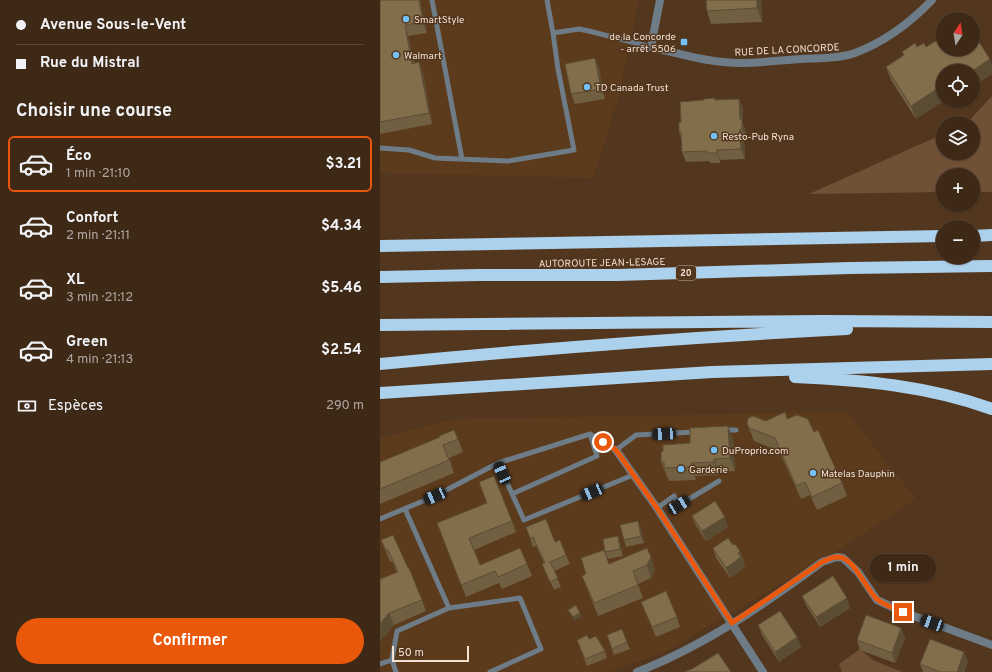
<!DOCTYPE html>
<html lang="fr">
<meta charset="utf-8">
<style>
body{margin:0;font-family:Overpass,sans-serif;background:#45301f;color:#f1f3f6;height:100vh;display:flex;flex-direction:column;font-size:15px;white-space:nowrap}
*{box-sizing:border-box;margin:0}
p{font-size:13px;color:#ada6a1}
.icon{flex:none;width:22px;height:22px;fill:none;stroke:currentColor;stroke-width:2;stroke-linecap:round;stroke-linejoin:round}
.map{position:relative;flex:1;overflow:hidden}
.sheet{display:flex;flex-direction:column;background:#3e2816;width:380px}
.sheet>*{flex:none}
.top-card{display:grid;align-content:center;height:88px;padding:0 16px;background:#3e2816}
.needle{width:26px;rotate:12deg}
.tools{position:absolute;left:556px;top:12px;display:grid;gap:8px}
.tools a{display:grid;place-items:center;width:44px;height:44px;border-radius:50%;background:#3e2816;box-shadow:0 1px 3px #0004,0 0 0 1px #574435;font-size:20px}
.scale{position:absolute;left:12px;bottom:10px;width:77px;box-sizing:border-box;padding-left:4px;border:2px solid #f2e0d1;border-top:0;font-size:11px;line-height:14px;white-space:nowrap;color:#f2e0d1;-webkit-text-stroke:3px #53361e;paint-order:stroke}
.end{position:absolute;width:18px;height:18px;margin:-9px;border:5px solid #ea580c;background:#fff;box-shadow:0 0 0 2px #fff}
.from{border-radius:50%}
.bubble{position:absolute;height:28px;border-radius:14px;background:#3e2816;box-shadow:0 1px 3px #0004,0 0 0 1px #574435;font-size:13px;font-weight:700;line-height:28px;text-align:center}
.car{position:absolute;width:12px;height:24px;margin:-12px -6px;border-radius:5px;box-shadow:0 0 3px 1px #0007;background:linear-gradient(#222 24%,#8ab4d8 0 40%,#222 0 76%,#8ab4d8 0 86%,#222 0)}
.top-card b{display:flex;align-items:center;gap:14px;height:38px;font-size:15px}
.top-card b+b{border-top:1px solid #574435}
.top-card i{width:10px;height:10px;background:#f1f3f6}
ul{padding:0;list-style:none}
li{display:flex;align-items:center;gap:12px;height:56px;margin:0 8px 6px;padding:0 8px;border:2px solid transparent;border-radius:6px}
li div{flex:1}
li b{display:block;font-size:15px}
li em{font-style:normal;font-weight:700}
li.active{border-color:#ea580c}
li>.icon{width:36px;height:36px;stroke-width:1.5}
h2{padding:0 16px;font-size:18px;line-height:48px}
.pay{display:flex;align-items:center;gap:10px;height:44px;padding:0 16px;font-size:15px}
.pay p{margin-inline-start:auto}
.button{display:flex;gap:8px;margin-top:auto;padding:8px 16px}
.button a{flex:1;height:46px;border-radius:24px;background:#ea580c;color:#fff;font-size:16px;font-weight:700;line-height:46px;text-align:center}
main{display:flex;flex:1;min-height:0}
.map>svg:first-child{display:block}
.built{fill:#5c3a1c}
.green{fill:#715136}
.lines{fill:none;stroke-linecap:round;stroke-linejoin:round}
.lane{stroke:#6d7c87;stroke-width:5}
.street{stroke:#6d7c87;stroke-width:8}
.highway{stroke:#acd1ec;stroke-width:12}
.wall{fill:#705f40}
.shaded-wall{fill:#5b4d34}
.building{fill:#826e4b;stroke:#5b4d34}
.route{stroke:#ea580c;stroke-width:5}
.poi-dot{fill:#74c0f6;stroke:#53361e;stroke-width:1.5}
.labels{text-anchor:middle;stroke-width:3;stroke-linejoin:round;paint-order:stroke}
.shield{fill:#53361e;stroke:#c2ad9b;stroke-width:1}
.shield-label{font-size:9px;font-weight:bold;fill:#f2e0d1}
.poi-label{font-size:10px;fill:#f2e0d1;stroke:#53361e;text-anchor:start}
.street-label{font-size:10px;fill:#f2e0d1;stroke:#53361e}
</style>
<main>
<section class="sheet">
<div class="top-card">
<b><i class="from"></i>Avenue Sous-le-Vent</b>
<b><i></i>Rue du Mistral</b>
</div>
<h2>Choisir une course</h2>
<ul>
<li class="active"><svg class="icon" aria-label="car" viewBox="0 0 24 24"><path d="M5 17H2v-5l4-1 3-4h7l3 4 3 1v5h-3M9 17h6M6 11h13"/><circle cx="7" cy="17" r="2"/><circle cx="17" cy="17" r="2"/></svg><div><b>Éco</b><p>1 min · 21:10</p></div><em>$3.21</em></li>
<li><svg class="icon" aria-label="car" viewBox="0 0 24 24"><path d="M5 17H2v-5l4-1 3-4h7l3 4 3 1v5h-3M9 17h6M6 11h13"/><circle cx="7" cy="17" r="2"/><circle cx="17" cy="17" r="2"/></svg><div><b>Confort</b><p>2 min · 21:11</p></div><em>$4.34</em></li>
<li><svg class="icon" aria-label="car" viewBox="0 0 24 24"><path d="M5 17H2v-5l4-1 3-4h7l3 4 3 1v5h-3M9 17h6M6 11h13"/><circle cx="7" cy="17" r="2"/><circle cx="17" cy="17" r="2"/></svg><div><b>XL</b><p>3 min · 21:12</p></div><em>$5.46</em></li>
<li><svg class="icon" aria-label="car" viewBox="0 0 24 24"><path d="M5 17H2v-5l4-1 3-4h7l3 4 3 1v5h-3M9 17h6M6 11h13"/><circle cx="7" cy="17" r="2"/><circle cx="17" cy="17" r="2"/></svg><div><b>Green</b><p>4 min · 21:13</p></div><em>$2.54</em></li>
</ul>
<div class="pay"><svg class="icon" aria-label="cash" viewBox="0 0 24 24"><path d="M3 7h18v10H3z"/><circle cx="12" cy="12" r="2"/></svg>Espèces<p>290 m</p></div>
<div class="button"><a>Confirmer</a></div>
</section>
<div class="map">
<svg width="612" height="672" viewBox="0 0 612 672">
<rect width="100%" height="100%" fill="#53361e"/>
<!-- built -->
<path class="built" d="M0,0H259L238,100L213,178L0,173Z
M467,412L536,499L460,549L287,651L229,672H0V438L73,419Z"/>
<!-- green -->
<path class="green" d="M612,96V192H593V175H563V192L429,194L563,134V153H593V123H587Z
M480,649L493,660L522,672H462L459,664Z"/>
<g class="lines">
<!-- lane -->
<path class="lane" d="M52,0L82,159
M173,33L199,29L209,31L271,47
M0,148L29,150L55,158L128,161L194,150L178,69L173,33L167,0
M343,430H356
M118,463L144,520L253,475
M132,494L217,456L210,434
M277,508L294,496L299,505L339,481
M25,509L69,608L140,598L161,649L110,672
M0,519L55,496L118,463L210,434L236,450L256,435L315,432
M0,664L12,660
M16,672L12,660L17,631L69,608"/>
<!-- street -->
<path class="street" d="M280,0L271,47C300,54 330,63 361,63C381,63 401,60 421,59C439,58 458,59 475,53C504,42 531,22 552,0
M236,450L277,508L383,672
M257,672C324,646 385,604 442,562L457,557L463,558L478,572L497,600L523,612L612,645"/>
<!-- highway -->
<path class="highway" d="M593,236L612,235
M0,246L563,236
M0,277L99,275H238L470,268L612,266
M0,325L445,321L612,322
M0,364C156,349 311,337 467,329
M415,377C482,380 549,386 612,409
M0,393L332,372L612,364"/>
</g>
<!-- wall -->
<path class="wall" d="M0,0H40L47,33L28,36L34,63L39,62L43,73L52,124L0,134Z
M326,0H381L382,22L331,24L327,11Z
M537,47H546L612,65V74L593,86V71H563L536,119L511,80L506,67L524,56L522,52Z
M219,68L225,99L195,104L191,94Z
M335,98V100L359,99L363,109V124L365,129L366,139H364L365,159L340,160V163H330L329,161L306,162L302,152L301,139L299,132L301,122L324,100Z
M407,419L434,432L462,483L467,496L437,510L430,495L421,499L399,451L374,441L367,423Z
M78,439L83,452L69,458L74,473L0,504V462Z
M353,439L355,471L339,472V475L315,476L316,480L289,481L281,462L283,451L310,443Z
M99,482L132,521L136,532L94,550L100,565L147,564L152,576L122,589L119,583L86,597L57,523L107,503Z
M312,516L348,527L326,541L316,526Z
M258,521L260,527L264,543L246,547L244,540Z
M146,527L175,542L186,555L190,564L174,571L181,587L174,590L162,564L164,563L156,546L153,547Z
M238,536L240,543L243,556L228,559L225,552Z
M1,540L42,600L46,611L14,625L0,641V579L17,573L12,561L10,562L6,552Z
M353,545L360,551L364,561L363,562L365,567L350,578L336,558L333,548Z
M267,548L275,570L271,578L258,584L263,598L218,616L202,576Z
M422,596L470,608L440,627L426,605Z
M261,602L297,617L300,627L276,637Z
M378,625L417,637L421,647L399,662L382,635Z
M521,628L525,638L515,663L480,650L477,640Z
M227,635L247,642L250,649L234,655Z
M209,639L225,651L227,658L207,666L199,646Z
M588,662L584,672H543L540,664Z"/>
<!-- shaded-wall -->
<path class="shaded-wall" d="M39,0H40L47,33L43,22Z
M377,0H381L382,22L377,8Z
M25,25L28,36L36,74L32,64Z
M215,58L219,68L225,99L221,89Z
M610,59L612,65V74L593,86V71H592Z
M39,62L43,73L52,124L49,113Z
M563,85V101H564L536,119L531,106Z
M359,99L363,109V124L365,129L366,139L362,129L360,119Z
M360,129L364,139L365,159L361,149Z
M337,150L340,160V163L337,153Z
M348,426L353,439L355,471L350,458Z
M334,459L339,472V475L334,462Z
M311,463L315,476L316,480L311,467Z
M345,517L348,527L326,541L322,531Z
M258,521L260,527L264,543L261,536Z
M238,536L240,543L243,556L240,549Z
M360,551L364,561L363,562L365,567L350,578L346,568L358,553Z
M271,557L275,570L271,578L267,565Z
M467,598L470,608L440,627L436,617Z
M9,613L14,625L0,641V624Z
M200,613L202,616L194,621L193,617Z
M521,628L525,638L515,663L512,653Z
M417,637L421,647L399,662L395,652Z
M584,652L588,662L584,672H577Z"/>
<!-- building -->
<path class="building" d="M0,0H39L43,22L25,25L32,64L39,62L49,113L0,122Z
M326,0H377V8L327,11Z
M563,30V49H593V33L610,59L592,71H563V85L531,106L506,67L524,55L522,52L535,43L537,47L544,43L546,47L559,39L560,33Z
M215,58L221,89L191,94L185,64Z
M335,98V100L359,99L360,119H362V129H360L361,149L337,150V153H327V151L302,152L301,132H299V122H301L300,102L324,100V99Z
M405,412L407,419L417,415L428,419L434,432L438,430L462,483L432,497L425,482L416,486L395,438L369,428L367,423L368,418L373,416L386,421Z
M348,426L350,458L334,459V462L311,463V467L284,468V462H281V452L283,451V445L310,443V428Z
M74,430L78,439L63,445L69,460L0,489V462L60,437L59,436Z
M114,476L132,521L89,538L100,565L140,548L147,564L118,577L115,571L81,585L57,523L107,503L99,482Z
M335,501L345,517L322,531L312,516Z
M166,519L175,542L180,540L186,555L170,562L178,578L170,582L162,564L165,563L153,537L150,538L146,527Z
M258,521L261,536L244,540L240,525Z
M13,535L28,568H29L42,600L9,613L0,624V579L18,572L8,550H6L1,540Z
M238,536L240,549L225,552L223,539Z
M348,538L353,545L355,544L360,551L358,553L361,557L346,568L333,548Z
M267,548L271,557L267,565L253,571L258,585L214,603L202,576L206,574L201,558L224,550L229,564Z
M453,576L467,598L436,617L422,596Z
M286,591L297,617L272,627L261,602Z
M196,605L200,613L193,617L188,610Z
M400,611L417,637L395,652L378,625Z
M486,615L521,628L512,653L477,640Z
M242,629L247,642L232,649L227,635Z
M207,635L209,639L216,636L225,651L205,659L197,640Z
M550,639L584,652L577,672H561L540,664Z
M338,653L351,672H304L312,669Z"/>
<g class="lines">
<!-- route -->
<path class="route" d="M223,442L236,450L277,508L352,623L442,562C447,560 452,557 457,557C474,556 486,590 497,599C503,605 515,608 523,612"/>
</g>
<!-- markers -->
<g class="poi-dot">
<circle cx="26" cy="19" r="4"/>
<rect x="300" y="38" width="8" height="8" rx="2"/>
<circle cx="16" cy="55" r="4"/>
<circle cx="207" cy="87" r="4"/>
<circle cx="334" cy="136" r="4"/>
<circle cx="334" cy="450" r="4"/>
<circle cx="301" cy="469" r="4"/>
<circle cx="433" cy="473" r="4"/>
</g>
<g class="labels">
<!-- shield labels -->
<rect class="shield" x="296" y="266" width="20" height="14" rx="3"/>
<g class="shield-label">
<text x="306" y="276">20</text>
</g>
<!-- poi labels -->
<g class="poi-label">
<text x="34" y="23">SmartStyle</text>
<text x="296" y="40" text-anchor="end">de la Concorde<tspan x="296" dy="12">- arrêt 5506</tspan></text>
<text x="24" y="59">Walmart</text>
<text x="215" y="91">TD Canada Trust</text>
<text x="342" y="140">Resto-Pub Ryna</text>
<text x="342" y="454">DuProprio.com</text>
<text x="309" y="473">Garderie</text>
<text x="441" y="477">Matelas Dauphin</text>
</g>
<!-- street labels -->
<g class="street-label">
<text transform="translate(407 49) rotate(-3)" y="4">RUE DE LA CONCORDE</text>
<text transform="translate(222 262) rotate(-1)" y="4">AUTOROUTE JEAN-LESAGE</text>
</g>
</g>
</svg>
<div class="tools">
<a><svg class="needle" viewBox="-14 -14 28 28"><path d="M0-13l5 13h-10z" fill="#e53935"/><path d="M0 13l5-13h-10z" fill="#ada6a1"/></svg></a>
<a><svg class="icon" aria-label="locate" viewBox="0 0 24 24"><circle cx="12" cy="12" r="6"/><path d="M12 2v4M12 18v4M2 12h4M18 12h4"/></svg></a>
<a><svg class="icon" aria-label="layers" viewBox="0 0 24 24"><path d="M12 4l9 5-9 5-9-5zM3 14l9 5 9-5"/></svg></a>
<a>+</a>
<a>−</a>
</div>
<div class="scale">50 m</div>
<i class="end from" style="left:223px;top:442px"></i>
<i class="end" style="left:523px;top:612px"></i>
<div class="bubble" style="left:490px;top:554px;width:66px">1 min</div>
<i class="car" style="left:284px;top:434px;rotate:267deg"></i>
<i class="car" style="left:122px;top:473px;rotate:336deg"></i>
<i class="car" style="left:212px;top:492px;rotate:247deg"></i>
<i class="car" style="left:55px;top:496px;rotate:247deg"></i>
<i class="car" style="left:299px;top:505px;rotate:59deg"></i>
<i class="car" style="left:552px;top:623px;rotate:290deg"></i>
</div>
</main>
